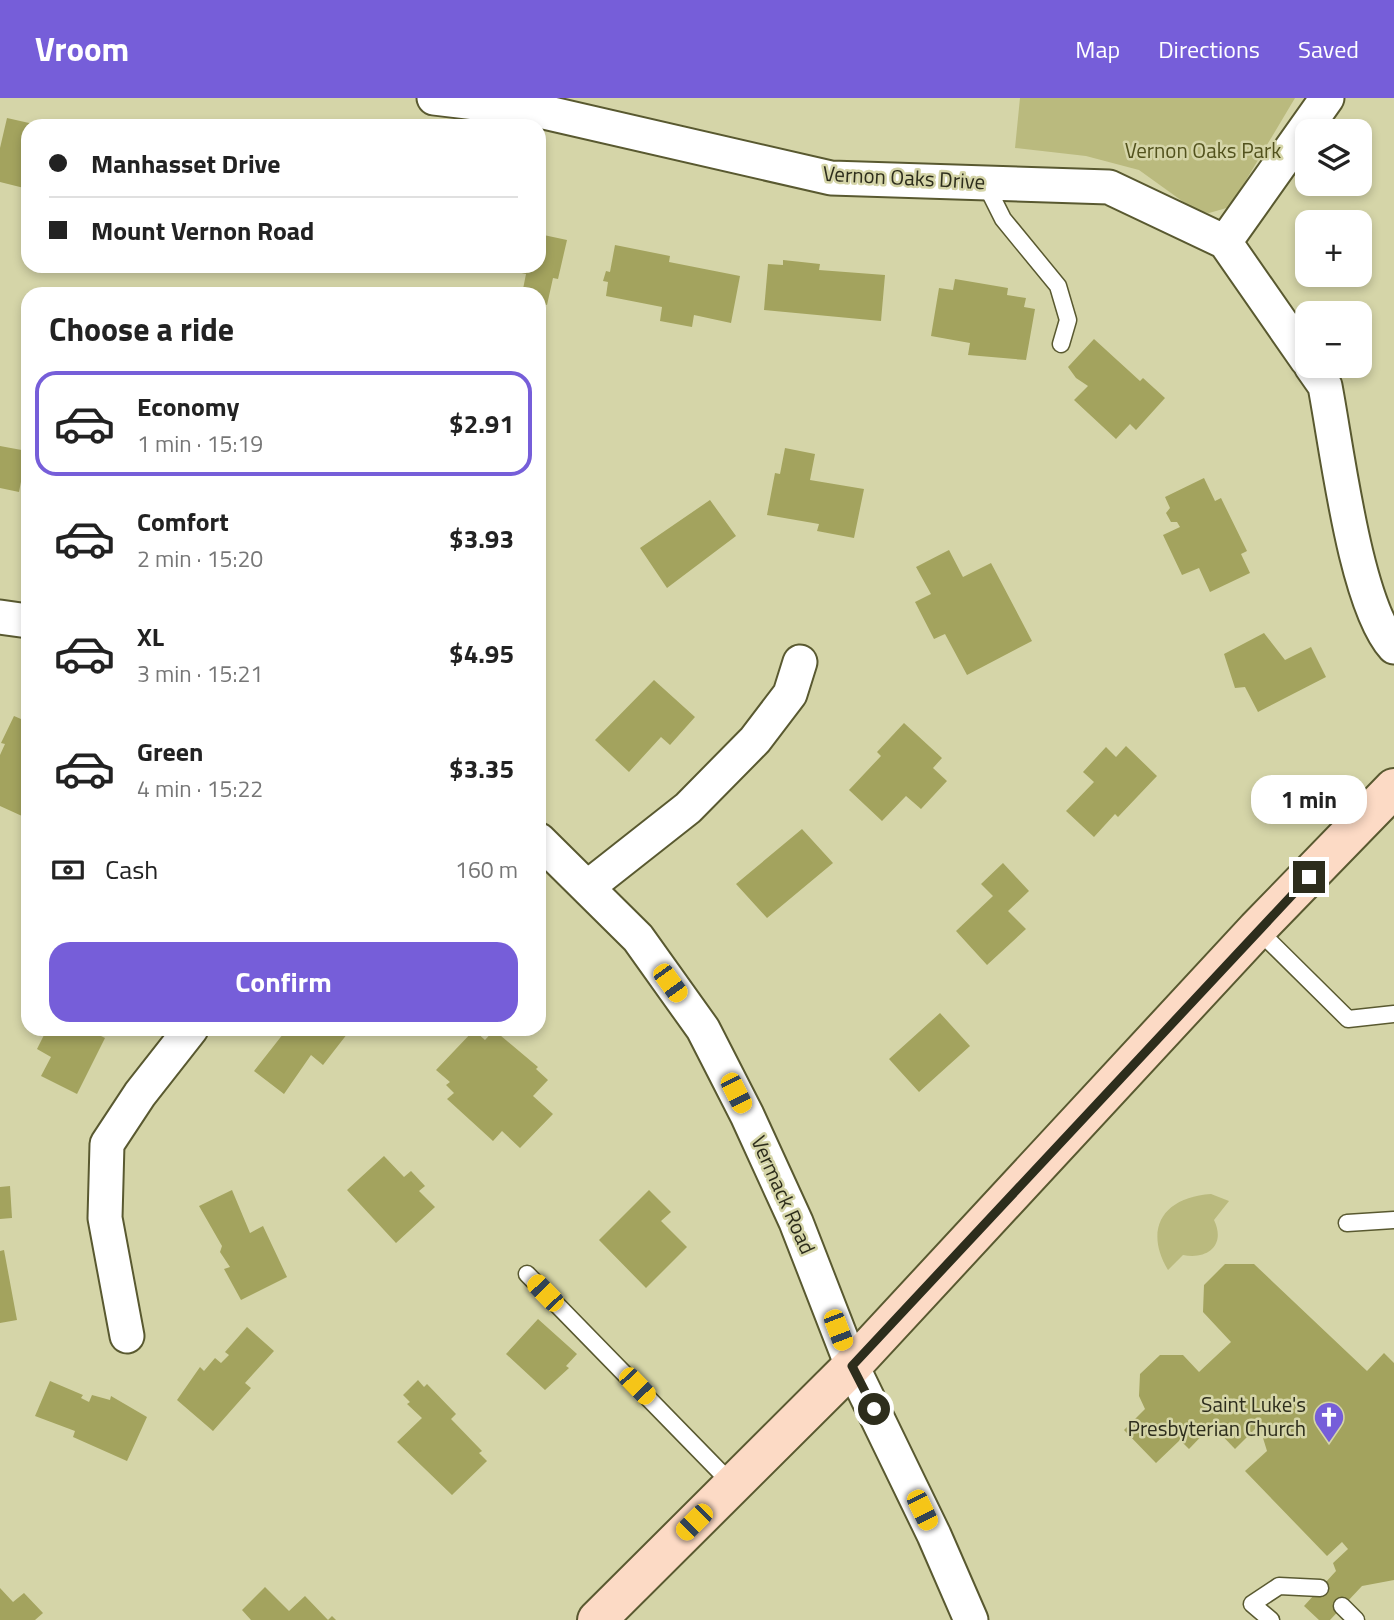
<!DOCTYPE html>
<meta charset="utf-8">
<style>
body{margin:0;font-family:"Titillium Web",sans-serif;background:#f6f6f6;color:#222;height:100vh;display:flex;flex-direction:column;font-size:26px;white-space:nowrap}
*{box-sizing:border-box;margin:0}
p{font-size:23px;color:#767676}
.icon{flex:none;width:38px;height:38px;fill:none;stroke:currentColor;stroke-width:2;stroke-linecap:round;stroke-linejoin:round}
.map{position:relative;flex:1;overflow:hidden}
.drawer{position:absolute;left:21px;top:189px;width:525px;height:749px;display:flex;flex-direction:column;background:#fff;border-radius:21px;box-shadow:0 4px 10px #0003}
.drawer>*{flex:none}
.banner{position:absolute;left:21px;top:21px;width:525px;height:154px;border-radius:21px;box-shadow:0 4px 10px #0003;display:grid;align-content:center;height:154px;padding:0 28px;background:#fff}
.fabs{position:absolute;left:1295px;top:21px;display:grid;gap:14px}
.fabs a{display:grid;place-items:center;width:77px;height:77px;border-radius:14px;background:#fff;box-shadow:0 4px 10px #0003;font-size:35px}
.end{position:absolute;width:32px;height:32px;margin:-16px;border:9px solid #2d2d1c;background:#fff;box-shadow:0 0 0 4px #fff}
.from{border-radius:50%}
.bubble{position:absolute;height:49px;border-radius:21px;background:#fff;box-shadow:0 4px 10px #0003;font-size:23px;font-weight:700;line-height:49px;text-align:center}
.car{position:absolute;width:21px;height:42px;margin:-21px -10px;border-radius:9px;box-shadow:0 0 5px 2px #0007;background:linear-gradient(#f5c518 24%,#345 0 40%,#f5c518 0 76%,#345 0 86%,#f5c518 0)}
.banner b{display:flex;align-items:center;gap:24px;height:66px;font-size:26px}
.banner b+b{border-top:2px solid #e0e0e0}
.banner i{width:18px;height:18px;background:#222}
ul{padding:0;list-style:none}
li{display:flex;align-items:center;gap:21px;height:105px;margin:0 14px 10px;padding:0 14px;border:4px solid transparent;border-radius:21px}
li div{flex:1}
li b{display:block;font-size:26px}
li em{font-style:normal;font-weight:700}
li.current{border-color:#765ed9}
li>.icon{width:63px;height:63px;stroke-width:1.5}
h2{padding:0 28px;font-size:32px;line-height:84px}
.pay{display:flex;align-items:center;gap:18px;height:77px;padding:0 28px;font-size:26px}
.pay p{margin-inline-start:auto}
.primary-button{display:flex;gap:14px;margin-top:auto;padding:14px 28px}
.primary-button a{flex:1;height:80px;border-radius:21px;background:#765ed9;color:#fff;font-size:28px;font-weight:700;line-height:80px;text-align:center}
header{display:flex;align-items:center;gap:42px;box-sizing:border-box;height:98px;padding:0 35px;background:#765ed9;color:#fff}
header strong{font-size:33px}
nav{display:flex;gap:38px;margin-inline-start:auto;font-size:24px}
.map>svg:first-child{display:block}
.green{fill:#baba7e}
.building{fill:#a3a35e}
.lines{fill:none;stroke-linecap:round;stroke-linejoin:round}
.service-casing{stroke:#595930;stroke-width:19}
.minor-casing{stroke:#595930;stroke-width:37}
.secondary-casing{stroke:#595930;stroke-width:42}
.service{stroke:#fff;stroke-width:16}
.minor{stroke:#fff;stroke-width:33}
.secondary{stroke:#fcdac5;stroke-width:38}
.route{stroke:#2d2d1c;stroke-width:9}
.labels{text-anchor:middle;stroke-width:5;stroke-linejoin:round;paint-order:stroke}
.park-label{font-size:21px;fill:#52521d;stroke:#d5d5a8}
.street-label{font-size:21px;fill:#2d2d1c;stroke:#d5d5a8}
.poi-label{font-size:21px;fill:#2d2d1c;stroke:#d5d5a8;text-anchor:end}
</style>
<header>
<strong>Vroom</strong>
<nav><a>Map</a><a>Directions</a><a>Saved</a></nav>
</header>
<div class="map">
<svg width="1394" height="1522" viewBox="0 0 1394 1522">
<rect width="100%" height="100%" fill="#d5d5a8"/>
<!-- green -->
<path class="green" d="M1020,0H1295L1230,109L1209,115L1196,113L1139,72L1086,58L1015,50Z
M1211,1096L1229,1103L1214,1122C1226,1147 1208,1162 1183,1157L1168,1172C1143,1130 1164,1099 1211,1096Z"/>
<!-- building -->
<path class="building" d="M7,20L38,27L28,28V91L0,84V50Z
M539,136L567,142L558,181L553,180L547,207L539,205V196H522L526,176L494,169L539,168Z
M615,147L670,158L669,164L740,178L731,225L694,217L692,229L660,223L662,209L606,198L608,184L603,183L606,173L610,174Z
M783,162L820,166L819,172L885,177L881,223L764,212L768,166L783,167Z
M955,181L1008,190L1007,197L1026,200L1024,209L1035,211L1026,262L968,257L970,245L931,238L939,190L953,192Z
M1094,241L1140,283L1143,280L1165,300L1136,332L1130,326L1116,341L1074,302L1088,288L1076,280L1068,269Z
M0,348L27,353L19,394L0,390Z
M785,350L815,356L810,382L864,391L854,440L817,433L819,426L767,417L775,375L780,376Z
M1204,380L1215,403L1221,400L1247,453L1241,456L1250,475L1210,494L1199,470L1182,477L1163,437L1180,429L1177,424H1171L1166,415L1170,410L1165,399Z
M710,402L736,438L667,490L640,450Z
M949,452L963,479L991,465L1032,543L967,577L945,536L934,541L915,504L931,496L916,469Z
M1264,535L1285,562L1311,549L1326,579L1258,614L1245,589L1235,590L1224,556Z
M654,582L695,619L670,647L661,639L629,674L595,642Z
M14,618L28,624V705L22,718L0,708V657L5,646L1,645Z
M904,625L942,660L933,670L947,683L921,711L906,698L882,723L849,692L881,658L877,654Z
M1126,648L1157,678L1118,719L1115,716L1094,739L1066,713L1094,684L1083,674L1106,649L1116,659Z
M802,731L833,765L767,820L736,786Z
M1003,765L1029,793L1008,813L1026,831L987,867L956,833L993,798L981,786Z
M940,915L970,948L919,994L889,961Z
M42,931H105L101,938L105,940L77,996L41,978L51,959L37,951L46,933Z
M287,931H351L323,967L311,957L284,996L254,973Z
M474,932L485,942L494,932L538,969L536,971L548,982L533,998L553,1016L520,1050L502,1033L493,1043L447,1001L454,995L446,987L450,984L436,972Z
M384,1058L404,1079L411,1073L425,1088L419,1093L435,1109L396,1145L347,1092Z
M10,1088L12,1120L0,1121V1089Z
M232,1092L250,1135L263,1128L287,1179L241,1202L224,1171L230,1169L220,1154L222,1148L199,1108Z
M649,1092L671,1114L661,1123L687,1149L646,1190L599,1142Z
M4,1152L17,1222L0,1225V1153Z
M1225,1166H1254L1367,1273L1384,1255L1394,1265V1482L1362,1488L1330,1522H1319L1304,1508L1336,1473L1333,1465L1348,1451L1342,1444L1327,1458L1245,1373L1267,1353L1259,1327L1235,1351L1212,1327L1189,1351L1180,1342L1156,1365L1124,1332L1145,1311L1139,1298L1140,1276L1160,1257H1183L1199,1274L1231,1244L1203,1214L1204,1187Z
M538,1221L577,1256L566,1268L569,1270L545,1292L506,1256Z
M247,1229L274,1253L245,1285L251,1290L213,1333L177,1302L200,1269L204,1273L215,1260L221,1265L229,1257L225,1254Z
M418,1282L424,1289L427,1286L456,1316L451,1321L482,1353L479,1355L487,1363L452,1397L397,1344L422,1320L407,1306L410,1304L403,1297Z
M50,1283L83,1297L81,1300L89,1304L92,1297L110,1302L111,1298L147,1319L127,1363L73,1339L75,1333L35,1318Z
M265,1489L289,1513L305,1498L328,1522L332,1518L336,1522H251L242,1512Z
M0,1490L13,1504L24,1495L43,1515L35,1522H0Z"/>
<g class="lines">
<!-- service casing -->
<g class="service-casing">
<path id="service" d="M985,85L1003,121L1058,188L1068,222L1061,246
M1257,831L1348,921L1394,916
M1347,1125L1394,1122
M527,1176L732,1386
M1342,1508L1356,1522
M1271,1522L1252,1506L1279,1488L1320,1490"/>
</g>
<!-- minor casing -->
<g class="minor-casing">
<path id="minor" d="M434,0L535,12L831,80L1109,89L1225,144L1307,262
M1225,144L1327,0
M1311,268L1325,288C1337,350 1355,506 1394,549
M0,519L28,523
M539,742L638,840L703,931L747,1017L796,1124L852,1268L934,1437L971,1522
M589,788L688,710L755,642L790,596L800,564
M127,1238L105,1120L107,1046L140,996L191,931"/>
</g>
<!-- secondary casing -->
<g class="secondary-casing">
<path id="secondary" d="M597,1522L852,1268L1257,831L1394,690"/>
</g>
<!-- service -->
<use href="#service" class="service"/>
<!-- minor -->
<use href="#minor" class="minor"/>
<!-- secondary -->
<use href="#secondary" class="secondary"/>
</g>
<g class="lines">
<!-- route -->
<path class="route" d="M874,1311L852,1268L1309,779"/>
</g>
<!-- icons -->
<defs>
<g id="church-pin" transform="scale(1.575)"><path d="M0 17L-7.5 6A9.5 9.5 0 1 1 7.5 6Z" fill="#765ed9" stroke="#d5d5a8"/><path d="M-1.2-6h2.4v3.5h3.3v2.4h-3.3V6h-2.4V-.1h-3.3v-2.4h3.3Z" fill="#fff"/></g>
</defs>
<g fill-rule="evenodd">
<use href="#church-pin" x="1329" y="1319"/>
</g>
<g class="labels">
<!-- park labels -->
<g class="park-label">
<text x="1203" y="60">Vernon Oaks Park</text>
</g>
<!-- street labels -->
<g class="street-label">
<text transform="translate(904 80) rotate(3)" y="7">Vernon Oaks Drive</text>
<text transform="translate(783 1097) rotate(66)" y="7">Vermack Road</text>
</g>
<!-- poi labels -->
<g class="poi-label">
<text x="1306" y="1314">Saint Luke's<tspan x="1306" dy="24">Presbyterian Church</tspan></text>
</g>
</g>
</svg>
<div class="fabs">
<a><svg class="icon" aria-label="layers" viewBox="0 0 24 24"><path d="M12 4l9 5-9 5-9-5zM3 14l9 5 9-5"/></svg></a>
<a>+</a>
<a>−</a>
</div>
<i class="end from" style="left:874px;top:1311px"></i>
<i class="end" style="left:1309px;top:779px"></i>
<div class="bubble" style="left:1251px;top:677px;width:116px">1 min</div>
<i class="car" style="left:670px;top:885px;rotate:144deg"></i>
<i class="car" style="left:736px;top:995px;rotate:153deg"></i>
<i class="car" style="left:545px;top:1195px;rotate:316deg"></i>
<i class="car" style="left:838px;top:1232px;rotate:159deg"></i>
<i class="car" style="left:637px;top:1288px;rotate:136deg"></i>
<i class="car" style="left:922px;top:1412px;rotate:154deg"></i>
<i class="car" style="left:694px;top:1424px;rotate:225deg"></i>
<div class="banner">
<b><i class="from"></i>Manhasset Drive</b>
<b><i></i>Mount Vernon Road</b>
</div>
<section class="drawer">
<h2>Choose a ride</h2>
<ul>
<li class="current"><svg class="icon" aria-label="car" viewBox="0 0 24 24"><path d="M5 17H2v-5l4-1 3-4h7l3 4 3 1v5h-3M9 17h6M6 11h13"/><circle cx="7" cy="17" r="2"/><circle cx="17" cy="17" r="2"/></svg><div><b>Economy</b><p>1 min · 15:19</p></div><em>$2.91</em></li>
<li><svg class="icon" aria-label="car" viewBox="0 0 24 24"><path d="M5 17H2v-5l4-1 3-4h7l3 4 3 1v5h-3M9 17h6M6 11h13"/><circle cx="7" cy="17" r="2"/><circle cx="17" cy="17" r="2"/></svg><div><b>Comfort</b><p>2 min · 15:20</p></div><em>$3.93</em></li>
<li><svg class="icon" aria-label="car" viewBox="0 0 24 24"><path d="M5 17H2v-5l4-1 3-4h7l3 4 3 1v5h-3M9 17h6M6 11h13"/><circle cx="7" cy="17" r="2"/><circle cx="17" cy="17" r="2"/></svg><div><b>XL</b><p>3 min · 15:21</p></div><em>$4.95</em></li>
<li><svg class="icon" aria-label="car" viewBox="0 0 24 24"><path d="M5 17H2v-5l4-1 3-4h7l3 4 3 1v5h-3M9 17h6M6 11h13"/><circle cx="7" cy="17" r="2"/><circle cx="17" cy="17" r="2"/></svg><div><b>Green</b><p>4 min · 15:22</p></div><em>$3.35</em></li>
</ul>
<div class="pay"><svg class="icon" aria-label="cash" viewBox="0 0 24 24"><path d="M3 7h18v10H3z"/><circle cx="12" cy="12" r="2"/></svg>Cash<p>160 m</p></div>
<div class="primary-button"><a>Confirm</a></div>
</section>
</div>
